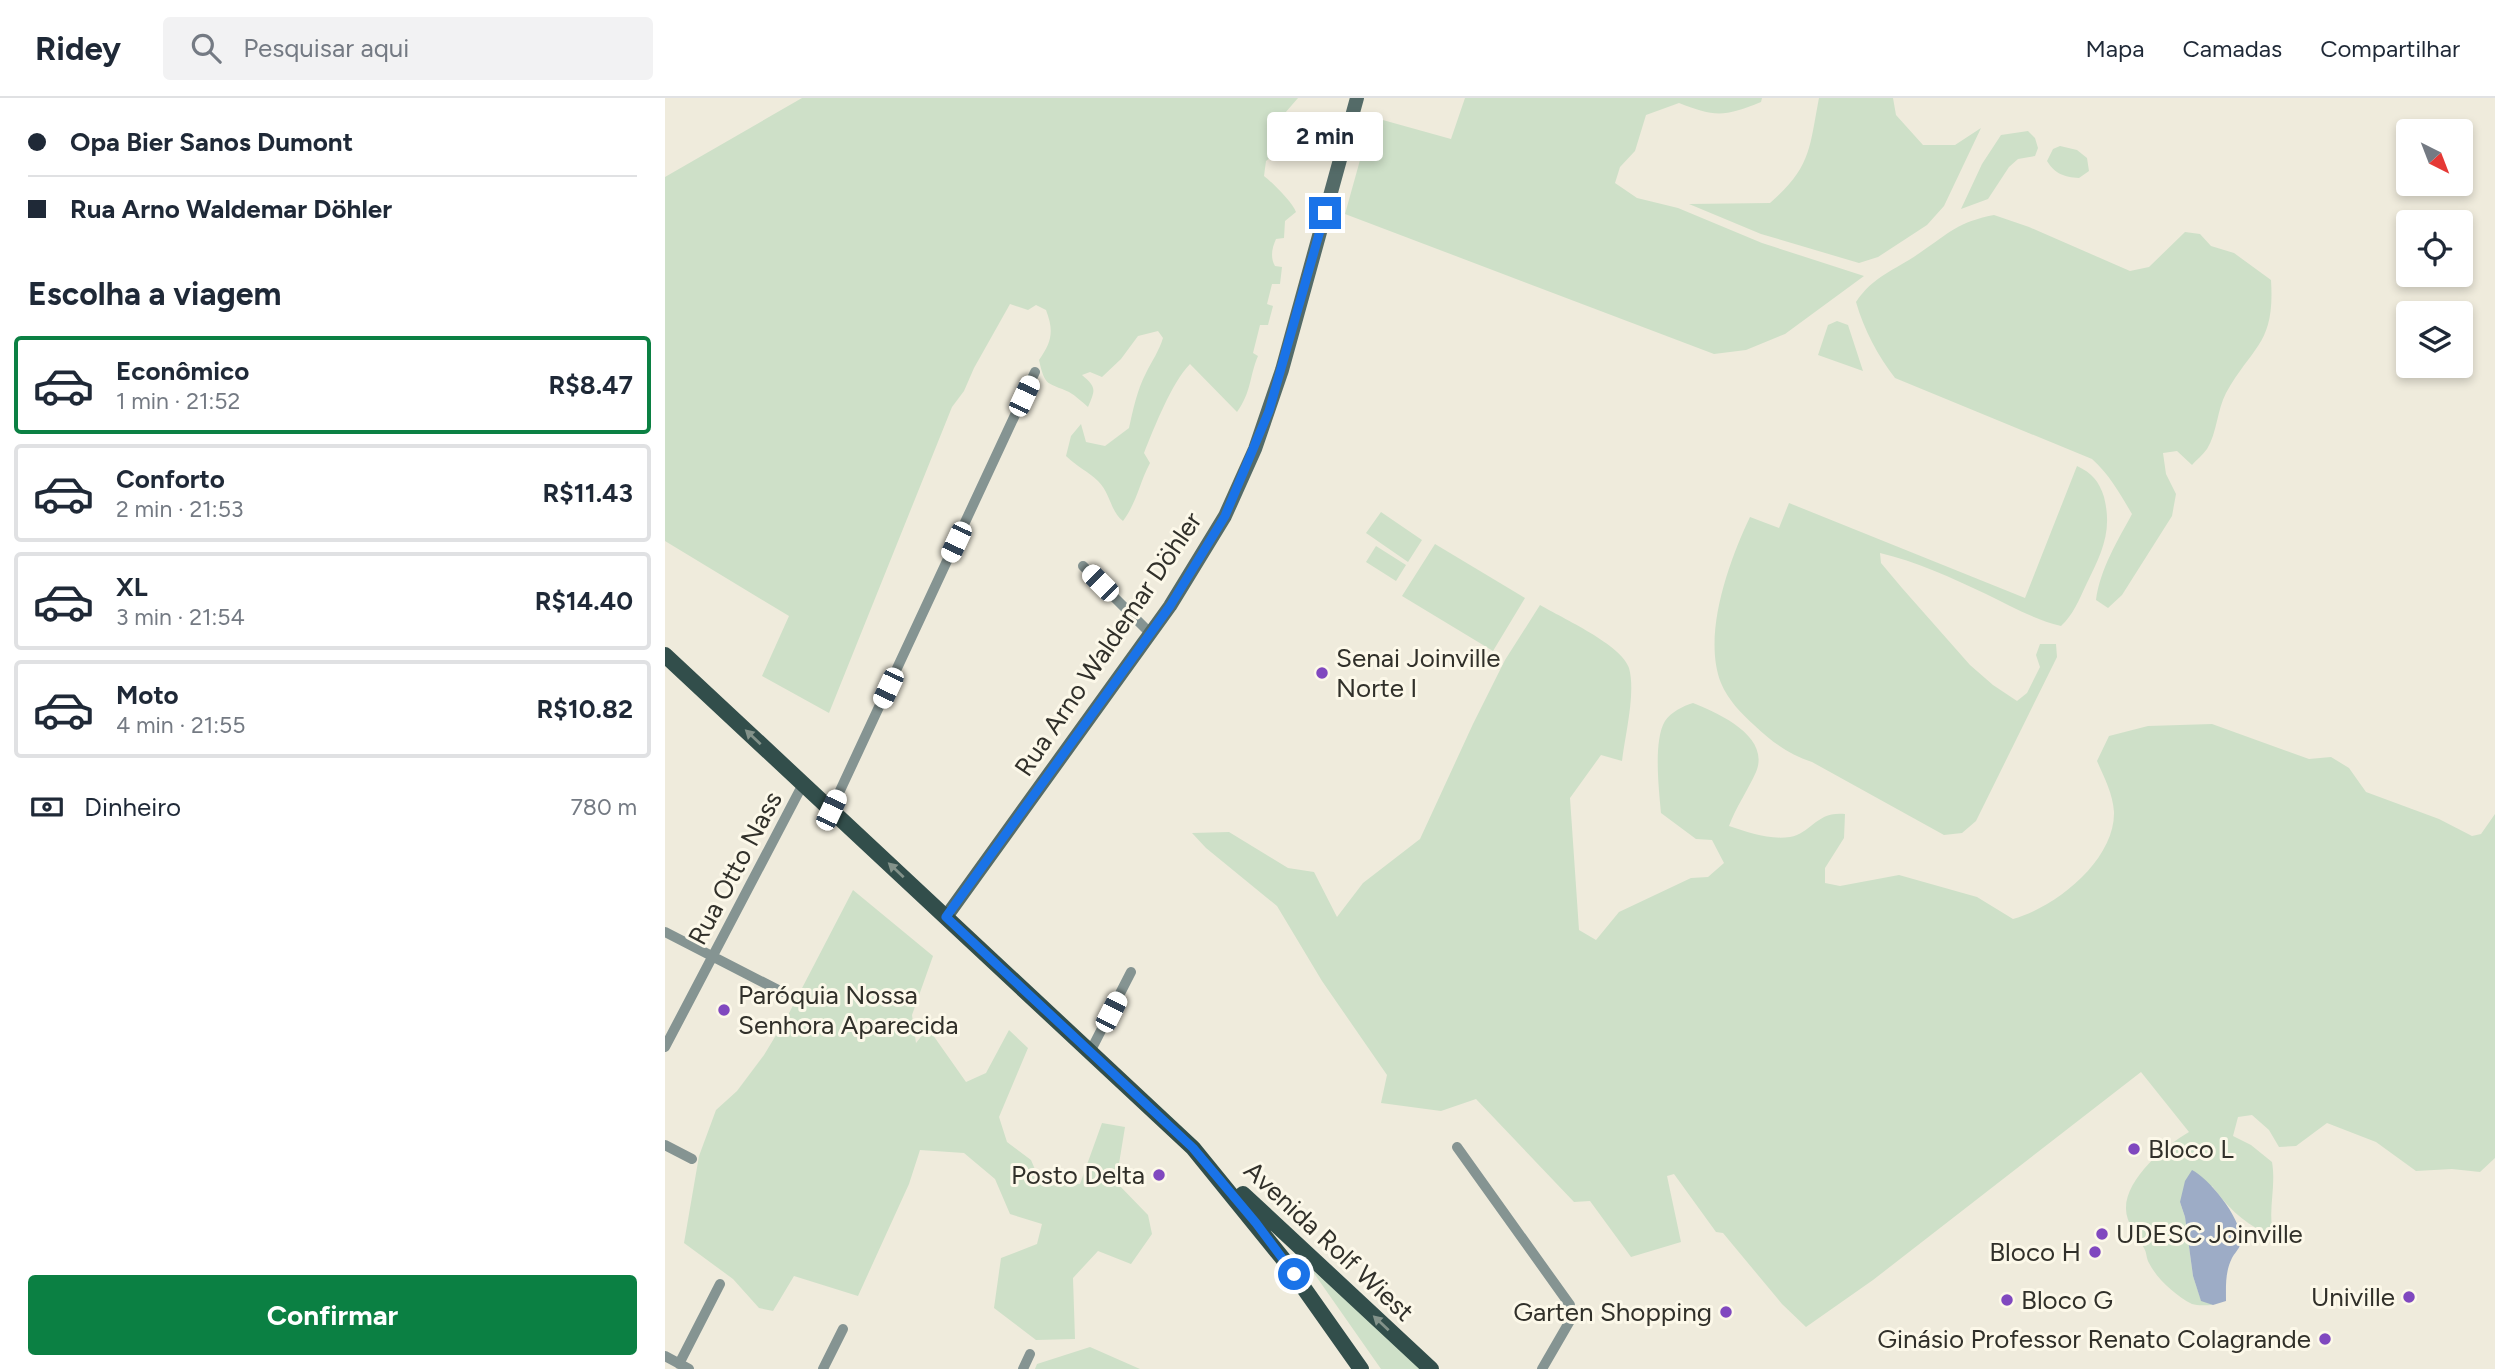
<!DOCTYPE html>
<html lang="pt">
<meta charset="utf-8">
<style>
body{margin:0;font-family:Figtree,sans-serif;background:#f2f2f3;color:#1f2937;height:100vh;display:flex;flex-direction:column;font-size:26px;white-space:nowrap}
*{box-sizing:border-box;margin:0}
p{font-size:23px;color:#747a83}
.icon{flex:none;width:38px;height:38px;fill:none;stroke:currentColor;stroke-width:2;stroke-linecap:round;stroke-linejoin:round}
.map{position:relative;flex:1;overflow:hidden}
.details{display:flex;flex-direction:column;background:#fff;width:665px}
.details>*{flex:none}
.guide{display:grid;align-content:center;height:154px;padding:0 28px;background:#fff}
.needle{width:46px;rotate:138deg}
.fabs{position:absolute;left:1731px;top:21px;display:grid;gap:14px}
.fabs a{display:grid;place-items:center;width:77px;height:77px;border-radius:7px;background:#fff;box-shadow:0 4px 10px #0003;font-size:35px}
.end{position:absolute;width:32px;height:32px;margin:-16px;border:9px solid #1a73e8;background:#fff;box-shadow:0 0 0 4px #fff}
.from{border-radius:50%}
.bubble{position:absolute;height:49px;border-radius:7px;background:#fff;box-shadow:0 4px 10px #0003;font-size:23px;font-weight:700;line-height:49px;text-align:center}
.car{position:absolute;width:21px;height:42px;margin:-21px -10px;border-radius:9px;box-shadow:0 0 5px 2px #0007;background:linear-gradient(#fff 24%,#345 0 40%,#fff 0 76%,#345 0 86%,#fff 0)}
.guide b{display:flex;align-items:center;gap:24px;height:66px;font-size:26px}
.guide b+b{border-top:2px solid #e0e1e3}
.guide i{width:18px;height:18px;background:#1f2937}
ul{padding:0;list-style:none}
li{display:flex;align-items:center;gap:21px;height:98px;margin:0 14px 10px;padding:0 14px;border:4px solid #e0e1e3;border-radius:7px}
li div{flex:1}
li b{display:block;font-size:26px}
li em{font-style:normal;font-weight:700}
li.active{border-color:#0b8043}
li>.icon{width:63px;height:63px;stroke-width:1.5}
h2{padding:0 28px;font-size:32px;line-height:84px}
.pay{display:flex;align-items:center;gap:18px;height:77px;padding:0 28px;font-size:26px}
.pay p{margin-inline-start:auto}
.primary-button{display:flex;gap:14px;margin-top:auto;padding:14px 28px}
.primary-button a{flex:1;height:80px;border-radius:7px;background:#0b8043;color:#fff;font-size:28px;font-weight:700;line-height:80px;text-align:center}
header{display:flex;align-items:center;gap:42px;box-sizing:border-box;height:98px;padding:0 35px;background:#fff;border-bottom:2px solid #e0e1e3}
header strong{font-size:33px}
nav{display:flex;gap:38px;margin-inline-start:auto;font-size:24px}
.search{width:490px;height:63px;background:#f2f2f3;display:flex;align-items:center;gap:18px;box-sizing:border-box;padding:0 24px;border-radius:7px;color:#747a83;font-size:26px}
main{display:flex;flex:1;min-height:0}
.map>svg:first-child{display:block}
.green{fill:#cee0c8}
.water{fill:#9dacc6}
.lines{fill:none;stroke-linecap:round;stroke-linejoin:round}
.minor{stroke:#859492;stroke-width:10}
.secondary{stroke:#546b68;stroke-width:14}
.primary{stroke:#324e4b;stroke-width:16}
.oneway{fill:#83928a}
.route{stroke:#1a73e8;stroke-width:9}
.poi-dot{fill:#8048bf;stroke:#fcf8e9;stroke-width:2.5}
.labels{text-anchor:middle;stroke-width:6;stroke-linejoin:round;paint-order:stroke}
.street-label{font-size:26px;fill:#31302a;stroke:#fcf8e9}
.poi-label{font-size:26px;fill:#31302a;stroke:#fcf8e9;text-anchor:start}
</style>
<header>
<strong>Ridey</strong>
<div class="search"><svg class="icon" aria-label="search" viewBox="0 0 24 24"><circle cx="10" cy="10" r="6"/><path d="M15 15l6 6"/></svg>Pesquisar aqui</div>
<nav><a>Mapa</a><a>Camadas</a><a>Compartilhar</a></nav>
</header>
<main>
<section class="details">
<div class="guide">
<b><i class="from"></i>Opa Bier Sanos Dumont</b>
<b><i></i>Rua Arno Waldemar Döhler</b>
</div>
<h2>Escolha a viagem</h2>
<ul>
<li class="active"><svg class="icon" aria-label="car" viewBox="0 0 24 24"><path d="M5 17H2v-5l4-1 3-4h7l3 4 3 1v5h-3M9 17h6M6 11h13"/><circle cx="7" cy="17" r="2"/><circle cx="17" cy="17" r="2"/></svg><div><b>Econômico</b><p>1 min · 21:52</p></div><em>R$8.47</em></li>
<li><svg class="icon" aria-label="car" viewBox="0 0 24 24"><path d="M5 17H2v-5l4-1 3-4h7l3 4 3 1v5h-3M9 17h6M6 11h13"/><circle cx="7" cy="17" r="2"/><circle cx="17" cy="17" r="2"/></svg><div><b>Conforto</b><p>2 min · 21:53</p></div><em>R$11.43</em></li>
<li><svg class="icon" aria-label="car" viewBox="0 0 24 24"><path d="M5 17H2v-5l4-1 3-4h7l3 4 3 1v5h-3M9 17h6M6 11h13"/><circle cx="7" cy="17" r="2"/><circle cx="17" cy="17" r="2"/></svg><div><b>XL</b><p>3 min · 21:54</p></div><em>R$14.40</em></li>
<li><svg class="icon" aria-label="car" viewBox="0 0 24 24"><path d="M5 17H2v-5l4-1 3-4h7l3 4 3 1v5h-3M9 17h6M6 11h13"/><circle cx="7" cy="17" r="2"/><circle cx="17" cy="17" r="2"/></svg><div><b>Moto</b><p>4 min · 21:55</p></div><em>R$10.82</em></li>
</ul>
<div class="pay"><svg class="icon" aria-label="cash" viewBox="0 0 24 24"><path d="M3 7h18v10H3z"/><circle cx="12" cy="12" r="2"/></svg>Dinheiro<p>780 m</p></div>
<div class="primary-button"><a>Confirmar</a></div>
</section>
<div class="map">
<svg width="1830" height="1271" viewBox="0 0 1830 1271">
<rect width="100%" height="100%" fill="#efebdc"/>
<!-- green -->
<path class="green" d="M137,0H633L620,15L624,33V45L601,63L599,78C608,85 627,104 631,114L620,123L619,140L611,141C607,150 605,159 610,168L617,169L615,186H607L602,206L608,208L603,227H595L588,255L593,258C584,279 587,293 572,314L525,266C507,284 489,330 479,355L485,365C474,386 472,404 458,423C445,413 446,396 433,383C424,374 411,368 401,358L406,338L416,326L421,344L440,348L464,330C468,312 472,292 481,275C487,263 494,253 498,240L493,233L473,238L456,261L437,279L425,274L417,277C431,289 431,291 423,309C417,304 411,298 404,294C382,284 380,289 374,262C387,244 389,233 381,212L371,207L363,212L345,206L309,270L299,293L287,309L164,615L97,578L124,518L0,443V79Z
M800,0H1097L1096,4C1059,19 1050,19 1014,5L981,17L970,53L955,69L950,85L972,100L1013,110L1097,145L1199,178L1120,236L1081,252L1049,256L680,116L707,19L786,41Z
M1154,0H1228L1231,17L1258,47H1290L1316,30L1279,108L1262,127L1213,159L1194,165L1096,136L1024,106L1105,105C1146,69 1144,52 1154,0Z
M1363,33L1370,40L1373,50L1370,58L1353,61L1344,69L1323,101L1296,111L1317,66L1336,37Z
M1395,48L1412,52L1422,60L1424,73L1414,80C1399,79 1390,76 1382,63L1388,51Z
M1329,117L1364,129L1465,173L1484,169L1520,134L1535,136L1546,148L1569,155L1606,182C1610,246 1589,246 1561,295C1552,312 1552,335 1542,351C1538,357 1531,362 1527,367L1512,353L1498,355L1501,376L1511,396L1507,418L1457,497L1443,510L1431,502C1435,471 1453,442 1467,416C1455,396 1445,377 1427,361L1230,280C1213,258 1199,232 1191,204C1209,177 1231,172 1256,154C1284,135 1293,124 1329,117Z
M1172,223L1183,227L1198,273L1153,257L1163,227Z
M1412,368C1427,375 1434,383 1439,399C1448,434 1436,456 1421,487C1414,502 1408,517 1396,528C1368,521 1346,508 1321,496C1287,480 1250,463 1215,455L1216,465L1237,490L1305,567L1328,587L1352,603L1362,595L1375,569L1371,557L1375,546H1391L1392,559L1311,723L1297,735L1279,737L1147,664C1123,656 1107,644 1089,627C1076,615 1063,602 1056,585C1037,537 1064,463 1085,419L1114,430L1124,405L1360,500Z
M716,414L757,442L743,464L701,435Z
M770,446L860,500L828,553L737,498Z
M711,448L741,467L731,483L701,464Z
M875,507C897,520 957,547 964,570C971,595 960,637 957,663L936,657L905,700L914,832L931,842L954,814L1026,780L1043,779L1059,765L1047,742L1031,741L996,715C994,692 988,643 1000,623C1006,614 1018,608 1028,605C1053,615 1106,638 1091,674C1083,692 1071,709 1064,728C1083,734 1103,742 1125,739C1147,735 1151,713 1180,716L1179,740L1160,770V785L1175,788L1234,777L1312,799L1348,821C1391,809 1450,762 1449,714C1448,696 1439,679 1432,663L1444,638L1483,628L1547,626L1644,661L1666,659L1684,670L1701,694L1774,721L1807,738L1816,736L1830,716V1060L1815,1074L1787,1071L1751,1073L1711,1044L1662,1025L1631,1048L1614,1049L1604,1032L1587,1017L1573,1019L1568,1038L1586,1047L1607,1064C1611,1087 1604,1107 1607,1129L1599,1134C1577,1124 1561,1107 1547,1088L1515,1104L1520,1119L1528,1178L1536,1202L1548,1207C1542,1207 1533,1208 1527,1206C1511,1198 1492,1181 1484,1165C1481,1160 1482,1155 1479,1150C1472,1139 1461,1124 1461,1111C1460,1081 1501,1047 1524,1034L1476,974L1208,1182L1141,1229L1117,1206L1058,1135L1051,1134L1009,1076L1002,1078L1016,1144L966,1159L925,1103L909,1104L811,1001L776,1013L716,1005L722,977L657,883L612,808L541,750L527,735L564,734L623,770L649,774L672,819L698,785L755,741L808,626L840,562Z
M188,792L268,858L247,917L251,945L263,930L301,984L321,975L344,932L363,950L334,1019L342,1044L366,1062L377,1088L415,1086L437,1025L460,1029L451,1084L483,1117L487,1136L466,1166L433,1153L408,1180L410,1241L371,1242L329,1210L336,1160L372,1146L377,1126L345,1116L330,1081L299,1055L255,1052L244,1086L193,1198L129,1178L108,1213L94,1210L68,1181L19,1145L34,1058L51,1012L72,993L99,957L122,919Z
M646,1171L758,1271H716Z
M425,1249L475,1271H370L372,1266Z"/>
<!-- water -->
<path class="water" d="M1527,1072C1544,1080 1582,1126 1575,1147C1574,1151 1569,1156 1567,1160C1560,1174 1561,1188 1561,1203L1548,1207L1536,1203L1528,1178L1520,1119L1515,1104L1520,1083Z"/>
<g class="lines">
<!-- minor -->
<path class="minor" d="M418,468L485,535
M166,712L370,274
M0,834L117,894
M0,949L138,686
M425,954L466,874
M0,1047L27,1061
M792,1049L905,1207L906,1221L877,1271
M0,1258L24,1271
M14,1266L55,1186
M158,1271L178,1231
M358,1271L365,1256"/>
<!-- secondary -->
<path class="secondary" d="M281,819L505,508L560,418L590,351L617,272L692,0"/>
<!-- primary -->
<path class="primary" d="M0,557L528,1050L619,1162L696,1271
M578,1096L766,1271"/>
</g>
<!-- one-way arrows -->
<defs><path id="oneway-solid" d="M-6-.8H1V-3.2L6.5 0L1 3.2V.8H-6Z" transform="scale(1.75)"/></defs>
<g class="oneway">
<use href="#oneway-solid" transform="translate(88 639) rotate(-137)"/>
<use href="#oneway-solid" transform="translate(231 772) rotate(-137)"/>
<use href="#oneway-solid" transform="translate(716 1225) rotate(-137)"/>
</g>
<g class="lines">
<!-- route -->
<path class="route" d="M629,1176L591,1125L528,1050L281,819L505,508L560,418L604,313L660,115"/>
</g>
<!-- markers -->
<g class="poi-dot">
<circle cx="657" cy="575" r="7"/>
<circle cx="59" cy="912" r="7"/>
<circle cx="1469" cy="1051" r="7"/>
<circle cx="494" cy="1077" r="7"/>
<circle cx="1437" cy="1136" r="7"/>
<circle cx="1430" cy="1154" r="7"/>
<circle cx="1744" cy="1199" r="7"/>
<circle cx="1342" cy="1202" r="7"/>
<circle cx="1061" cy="1214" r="7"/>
<circle cx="1660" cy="1241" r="7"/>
</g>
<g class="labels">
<!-- street labels -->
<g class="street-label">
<text transform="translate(443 546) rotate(-56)" y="9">Rua Arno Waldemar Döhler</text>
<text transform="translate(70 770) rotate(-62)" y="9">Rua Otto Nass</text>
<text transform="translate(664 1143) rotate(43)" y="9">Avenida Rolf Wiest</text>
</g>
<!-- poi labels -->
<g class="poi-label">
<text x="671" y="569">Senai Joinville<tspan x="671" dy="30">Norte I</tspan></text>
<text x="73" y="906">Paróquia Nossa<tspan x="73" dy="30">Senhora Aparecida</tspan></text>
<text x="1483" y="1060">Bloco L</text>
<text x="480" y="1086" text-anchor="end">Posto Delta</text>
<text x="1451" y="1145">UDESC Joinville</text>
<text x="1416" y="1163" text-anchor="end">Bloco H</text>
<text x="1730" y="1208" text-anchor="end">Univille</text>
<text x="1356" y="1211">Bloco G</text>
<text x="1047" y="1223" text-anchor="end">Garten Shopping</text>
<text x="1646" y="1250" text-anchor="end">Ginásio Professor Renato Colagrande</text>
</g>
</g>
</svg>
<div class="fabs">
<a><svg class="needle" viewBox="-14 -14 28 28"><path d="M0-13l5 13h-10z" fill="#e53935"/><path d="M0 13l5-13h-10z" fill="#747a83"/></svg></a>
<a><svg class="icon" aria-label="locate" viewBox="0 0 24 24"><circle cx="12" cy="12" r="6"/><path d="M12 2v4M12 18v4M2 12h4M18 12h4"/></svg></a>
<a><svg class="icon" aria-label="layers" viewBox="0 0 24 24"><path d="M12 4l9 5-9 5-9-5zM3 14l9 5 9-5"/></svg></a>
</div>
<i class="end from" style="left:629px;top:1176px"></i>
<i class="end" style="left:660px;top:115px"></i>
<div class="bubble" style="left:602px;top:14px;width:116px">2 min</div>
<i class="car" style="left:359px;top:298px;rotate:25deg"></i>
<i class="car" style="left:291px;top:444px;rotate:205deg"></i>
<i class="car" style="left:435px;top:485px;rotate:315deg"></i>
<i class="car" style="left:223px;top:590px;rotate:205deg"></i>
<i class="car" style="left:166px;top:712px;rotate:25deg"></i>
<i class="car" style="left:446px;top:914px;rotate:27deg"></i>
</div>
</main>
